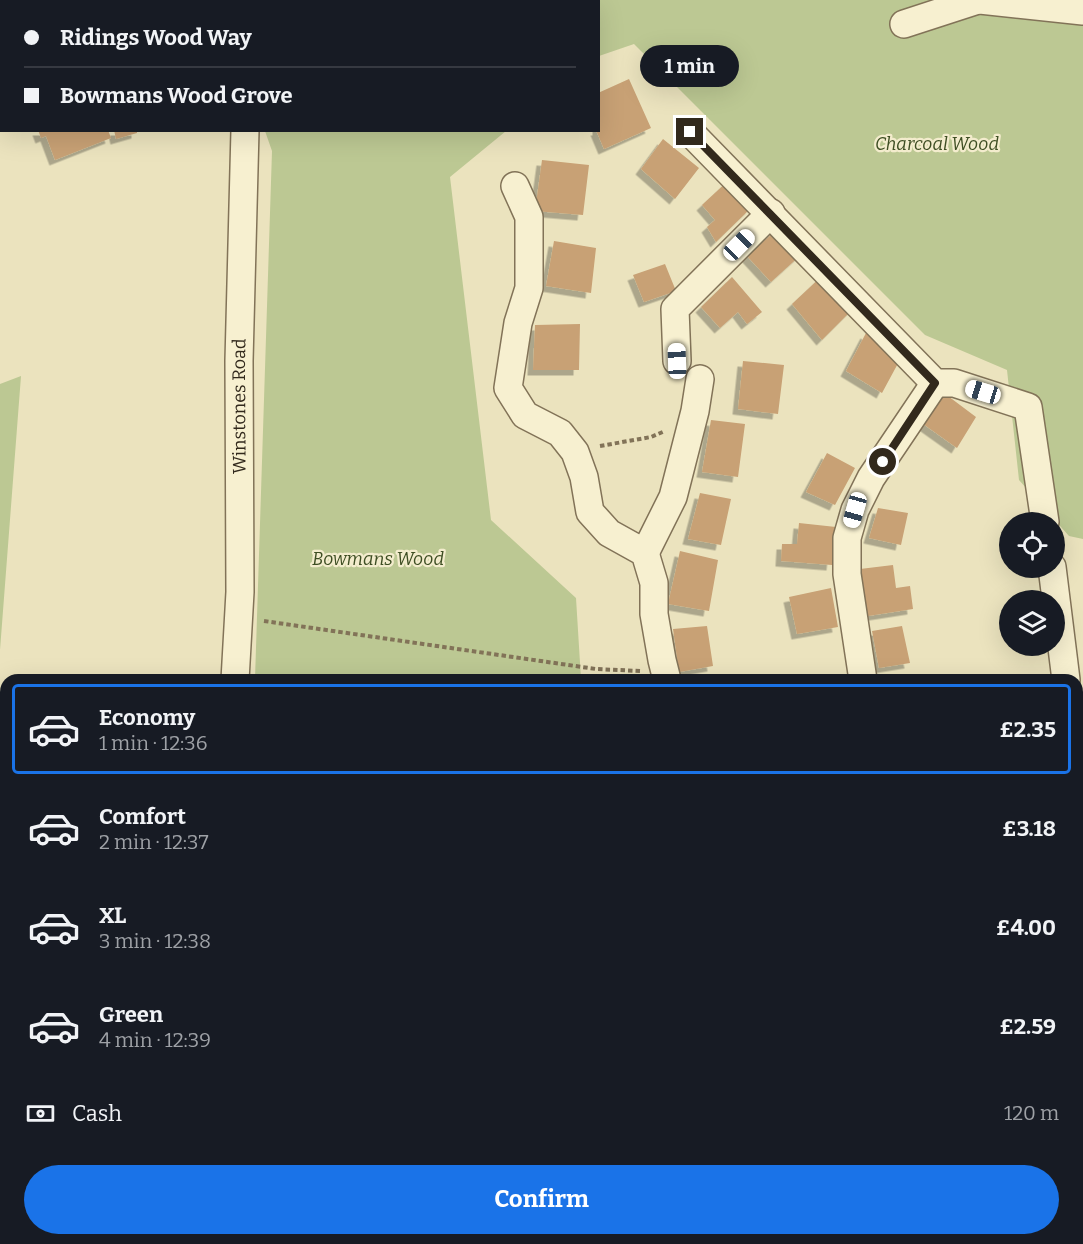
<!DOCTYPE html>
<meta charset="utf-8">
<style>
body{margin:0;font-family:Bitter,serif;background:#242831;color:#f1f3f6;height:100vh;display:flex;flex-direction:column;font-size:22px;white-space:nowrap}
*{box-sizing:border-box;margin:0}
p{font-size:20px;color:#9ea1a6}
.icon{flex:none;width:33px;height:33px;fill:none;stroke:currentColor;stroke-width:2;stroke-linecap:round;stroke-linejoin:round}
.map{position:relative;flex:1;overflow:hidden}
.sheet{position:absolute;left:0px;top:674px;width:1083px;height:572px;display:flex;flex-direction:column;background:#171b24;border-radius:18px 18px 0 0;box-shadow:0 6px 24px #0002}
.sheet>*{flex:none}
.top-card{position:absolute;left:0px;top:0px;width:600px;height:132px;box-shadow:0 6px 24px #0002;display:grid;align-content:center;height:132px;padding:0 24px;background:#171b24}
.controls{position:absolute;left:999px;top:512px;display:grid;gap:12px}
.controls a{display:grid;place-items:center;width:66px;height:66px;border-radius:50%;background:#171b24;box-shadow:0 6px 24px #0002;font-size:30px}
.end{position:absolute;width:27px;height:27px;margin:-14px;border:8px solid #32291c;background:#fff;box-shadow:0 0 0 3px #fff}
.from{border-radius:50%}
.bubble{position:absolute;height:42px;border-radius:21px;background:#171b24;box-shadow:0 6px 24px #0002;font-size:20px;font-weight:700;line-height:42px;text-align:center}
.car{position:absolute;width:18px;height:36px;margin:-18px -9px;border-radius:8px;box-shadow:0 0 4px 2px #0007;background:linear-gradient(#fff 24%,#345 0 40%,#fff 0 76%,#345 0 86%,#fff 0)}
.top-card b{display:flex;align-items:center;gap:21px;height:57px;font-size:22px}
.top-card b+b{border-top:2px solid #363941}
.top-card i{width:15px;height:15px;background:#f1f3f6}
ul{padding:10px 0 0;list-style:none}
li{display:flex;align-items:center;gap:18px;height:90px;margin:0 12px 9px;padding:0 12px;border:3px solid transparent;border-radius:6px}
li div{flex:1}
li b{display:block;font-size:22px}
li em{font-style:normal;font-weight:700}
li.on{border-color:#1a73e8}
li>.icon{width:54px;height:54px;stroke-width:1.5}
.pay{display:flex;align-items:center;gap:15px;height:66px;padding:0 24px;font-size:22px}
.pay p{margin-inline-start:auto}
.cta{display:flex;gap:12px;margin-top:auto;padding:12px 24px}
.cta a{flex:1;height:69px;border-radius:36px;background:#1a73e8;color:#fff;font-size:24px;font-weight:700;line-height:69px;text-align:center}
.map>svg:first-child{display:block}
.green{fill:#bcc893}
.building{fill:#c8a175;filter:url(#shadow)}
.lines{fill:none;stroke-linecap:round;stroke-linejoin:round}
.minor-casing{stroke:#827358;stroke-width:30}
.path{stroke:#827358;stroke-width:4;stroke-dasharray:4.5 3;stroke-linecap:butt}
.minor{stroke:#f7f0d0;stroke-width:27}
.route{stroke:#32291c;stroke-width:8}
.labels{text-anchor:middle;stroke-width:4.5;stroke-linejoin:round;paint-order:stroke}
.park-label{font-size:18px;font-style:italic;fill:#3e4e23;stroke:#f3eccd}
.street-label{font-size:18px;fill:#32291c;stroke:#f3eccd}
</style>
<div class="map">
<svg width="1083" height="1244" viewBox="0 0 1083 1244">
<defs>
<filter id="shadow"><feDropShadow dx="-5.5" dy="5.5" stdDeviation="0" flood-color="#0004"/></filter>
</defs>
<rect width="100%" height="100%" fill="#ebe3be"/>
<!-- green -->
<path class="green" d="M226,0H1083V539L1069,536L1019,480L1007,370L925,335L634,44L599,56L598,2Z
M265,131H506L450,177L491,520L576,598L581,679H255L272,151Z
M21,376L0,650V384Z
M0,766L6,843V1239H17L14,1244H0Z
M81,1239H946L941,1244H94Z"/>
<!-- building -->
<path class="building" d="M629,79L651,128L604,149L596,130H598V93Z
M38,130H108L111,138L55,160L46,136L41,138Z
M114,130H137V133L116,139Z
M663,139L699,168L675,199L641,169Z
M542,160L589,165L583,215L535,211Z
M730,179L751,208L716,242L707,227L715,220L702,205Z
M780,227L804,252L771,282L747,256Z
M554,241L596,248L591,293L546,286Z
M665,264L676,291L644,302L633,275Z
M824,274L854,308L822,340L792,304Z
M732,277L762,312L747,324L738,312L720,328L701,307Z
M580,324L579,370H533L535,325Z
M866,333L902,356L882,393L846,371Z
M743,361L784,365L778,414L738,409Z
M940,390L976,417L957,448L919,421Z
M711,420L745,424L738,477L702,472Z
M827,453L855,468L835,505L806,492Z
M700,493L731,499L721,545L688,539Z
M878,508L908,513L901,545L869,538Z
M799,523L836,527L832,565L781,561L782,544H797Z
M680,551L718,560L709,611L668,604Z
M893,565L896,588L910,586L913,609L868,616L860,569Z
M831,588L838,627L797,634L789,597Z
M707,626L713,666L679,672L673,629Z
M902,626L910,663L879,668L872,631Z
M37,1239H60L72,1244H35Z"/>
<g class="lines">
<!-- minor casing -->
<g class="minor-casing">
<g id="minor">
<path d="M77,0L78,2"/>
<path d="M220,0L221,2"/>
<path d="M980,0L1083,11"/>
<path d="M904,24L978,0"/>
<path d="M690,132L935,383H954L1028,407L1045,522"/>
<path d="M515,186L529,217V288L518,323L508,388L525,415L560,433L575,452L584,477L590,512L609,533L645,553L654,583V614L662,660L667,680"/>
<path d="M677,361L675,309L771,213"/>
<path d="M645,553L673,497L695,411L700,379"/>
<path d="M1052,567L1066,680"/>
<path id="s1" d="M235,680L240,592L239,361L245,130"/>
<path d="M863,680L847,574V538L855,510L871,478L935,383"/>
<path d="M1077,782L1083,848"/>
<path d="M1077,908L1083,906"/>
<path d="M1077,1016L1083,978"/>
<path d="M127,1244L131,1239"/>
<path d="M969,1244L973,1239"/>
</g>
</g>
<!-- path -->
<path class="path" d="M600,446L651,437L665,431
M264,621L596,669L640,671"/>
<!-- minor -->
<use href="#minor" class="minor"/>
</g>
<g class="lines">
<!-- route -->
<path class="route" d="M690,132L935,383L883,462"/>
</g>
<g class="labels">
<!-- park labels -->
<g class="park-label">
<text x="937" y="150">Charcoal Wood</text>
<text x="378" y="565">Bowmans Wood</text>
</g>
<!-- street labels -->
<g class="street-label">
<text dy="6" stroke="none"><textPath href="#s1" startOffset="274">Winstones Road</textPath></text>
</g>
</g>
</svg>
<div class="controls">
<a><svg class="icon" aria-label="locate" viewBox="0 0 24 24"><circle cx="12" cy="12" r="6"/><path d="M12 2v4M12 18v4M2 12h4M18 12h4"/></svg></a>
<a><svg class="icon" aria-label="layers" viewBox="0 0 24 24"><path d="M12 4l9 5-9 5-9-5zM3 14l9 5 9-5"/></svg></a>
</div>
<i class="end from" style="left:883px;top:462px"></i>
<i class="end" style="left:690px;top:132px"></i>
<div class="bubble" style="left:640px;top:45px;width:99px">1 min</div>
<i class="car" style="left:739px;top:245px;rotate:45deg"></i>
<i class="car" style="left:677px;top:361px;rotate:358deg"></i>
<i class="car" style="left:983px;top:392px;rotate:287deg"></i>
<i class="car" style="left:855px;top:510px;rotate:196deg"></i>
<div class="top-card">
<b><i class="from"></i>Ridings Wood Way</b>
<b><i></i>Bowmans Wood Grove</b>
</div>
<section class="sheet">
<ul>
<li class="on"><svg class="icon" aria-label="car" viewBox="0 0 24 24"><path d="M5 17H2v-5l4-1 3-4h7l3 4 3 1v5h-3M9 17h6M6 11h13"/><circle cx="7" cy="17" r="2"/><circle cx="17" cy="17" r="2"/></svg><div><b>Economy</b><p>1 min · 12:36</p></div><em>£2.35</em></li>
<li><svg class="icon" aria-label="car" viewBox="0 0 24 24"><path d="M5 17H2v-5l4-1 3-4h7l3 4 3 1v5h-3M9 17h6M6 11h13"/><circle cx="7" cy="17" r="2"/><circle cx="17" cy="17" r="2"/></svg><div><b>Comfort</b><p>2 min · 12:37</p></div><em>£3.18</em></li>
<li><svg class="icon" aria-label="car" viewBox="0 0 24 24"><path d="M5 17H2v-5l4-1 3-4h7l3 4 3 1v5h-3M9 17h6M6 11h13"/><circle cx="7" cy="17" r="2"/><circle cx="17" cy="17" r="2"/></svg><div><b>XL</b><p>3 min · 12:38</p></div><em>£4.00</em></li>
<li><svg class="icon" aria-label="car" viewBox="0 0 24 24"><path d="M5 17H2v-5l4-1 3-4h7l3 4 3 1v5h-3M9 17h6M6 11h13"/><circle cx="7" cy="17" r="2"/><circle cx="17" cy="17" r="2"/></svg><div><b>Green</b><p>4 min · 12:39</p></div><em>£2.59</em></li>
</ul>
<div class="pay"><svg class="icon" aria-label="cash" viewBox="0 0 24 24"><path d="M3 7h18v10H3z"/><circle cx="12" cy="12" r="2"/></svg>Cash<p>120 m</p></div>
<div class="cta"><a>Confirm</a></div>
</section>
</div>
